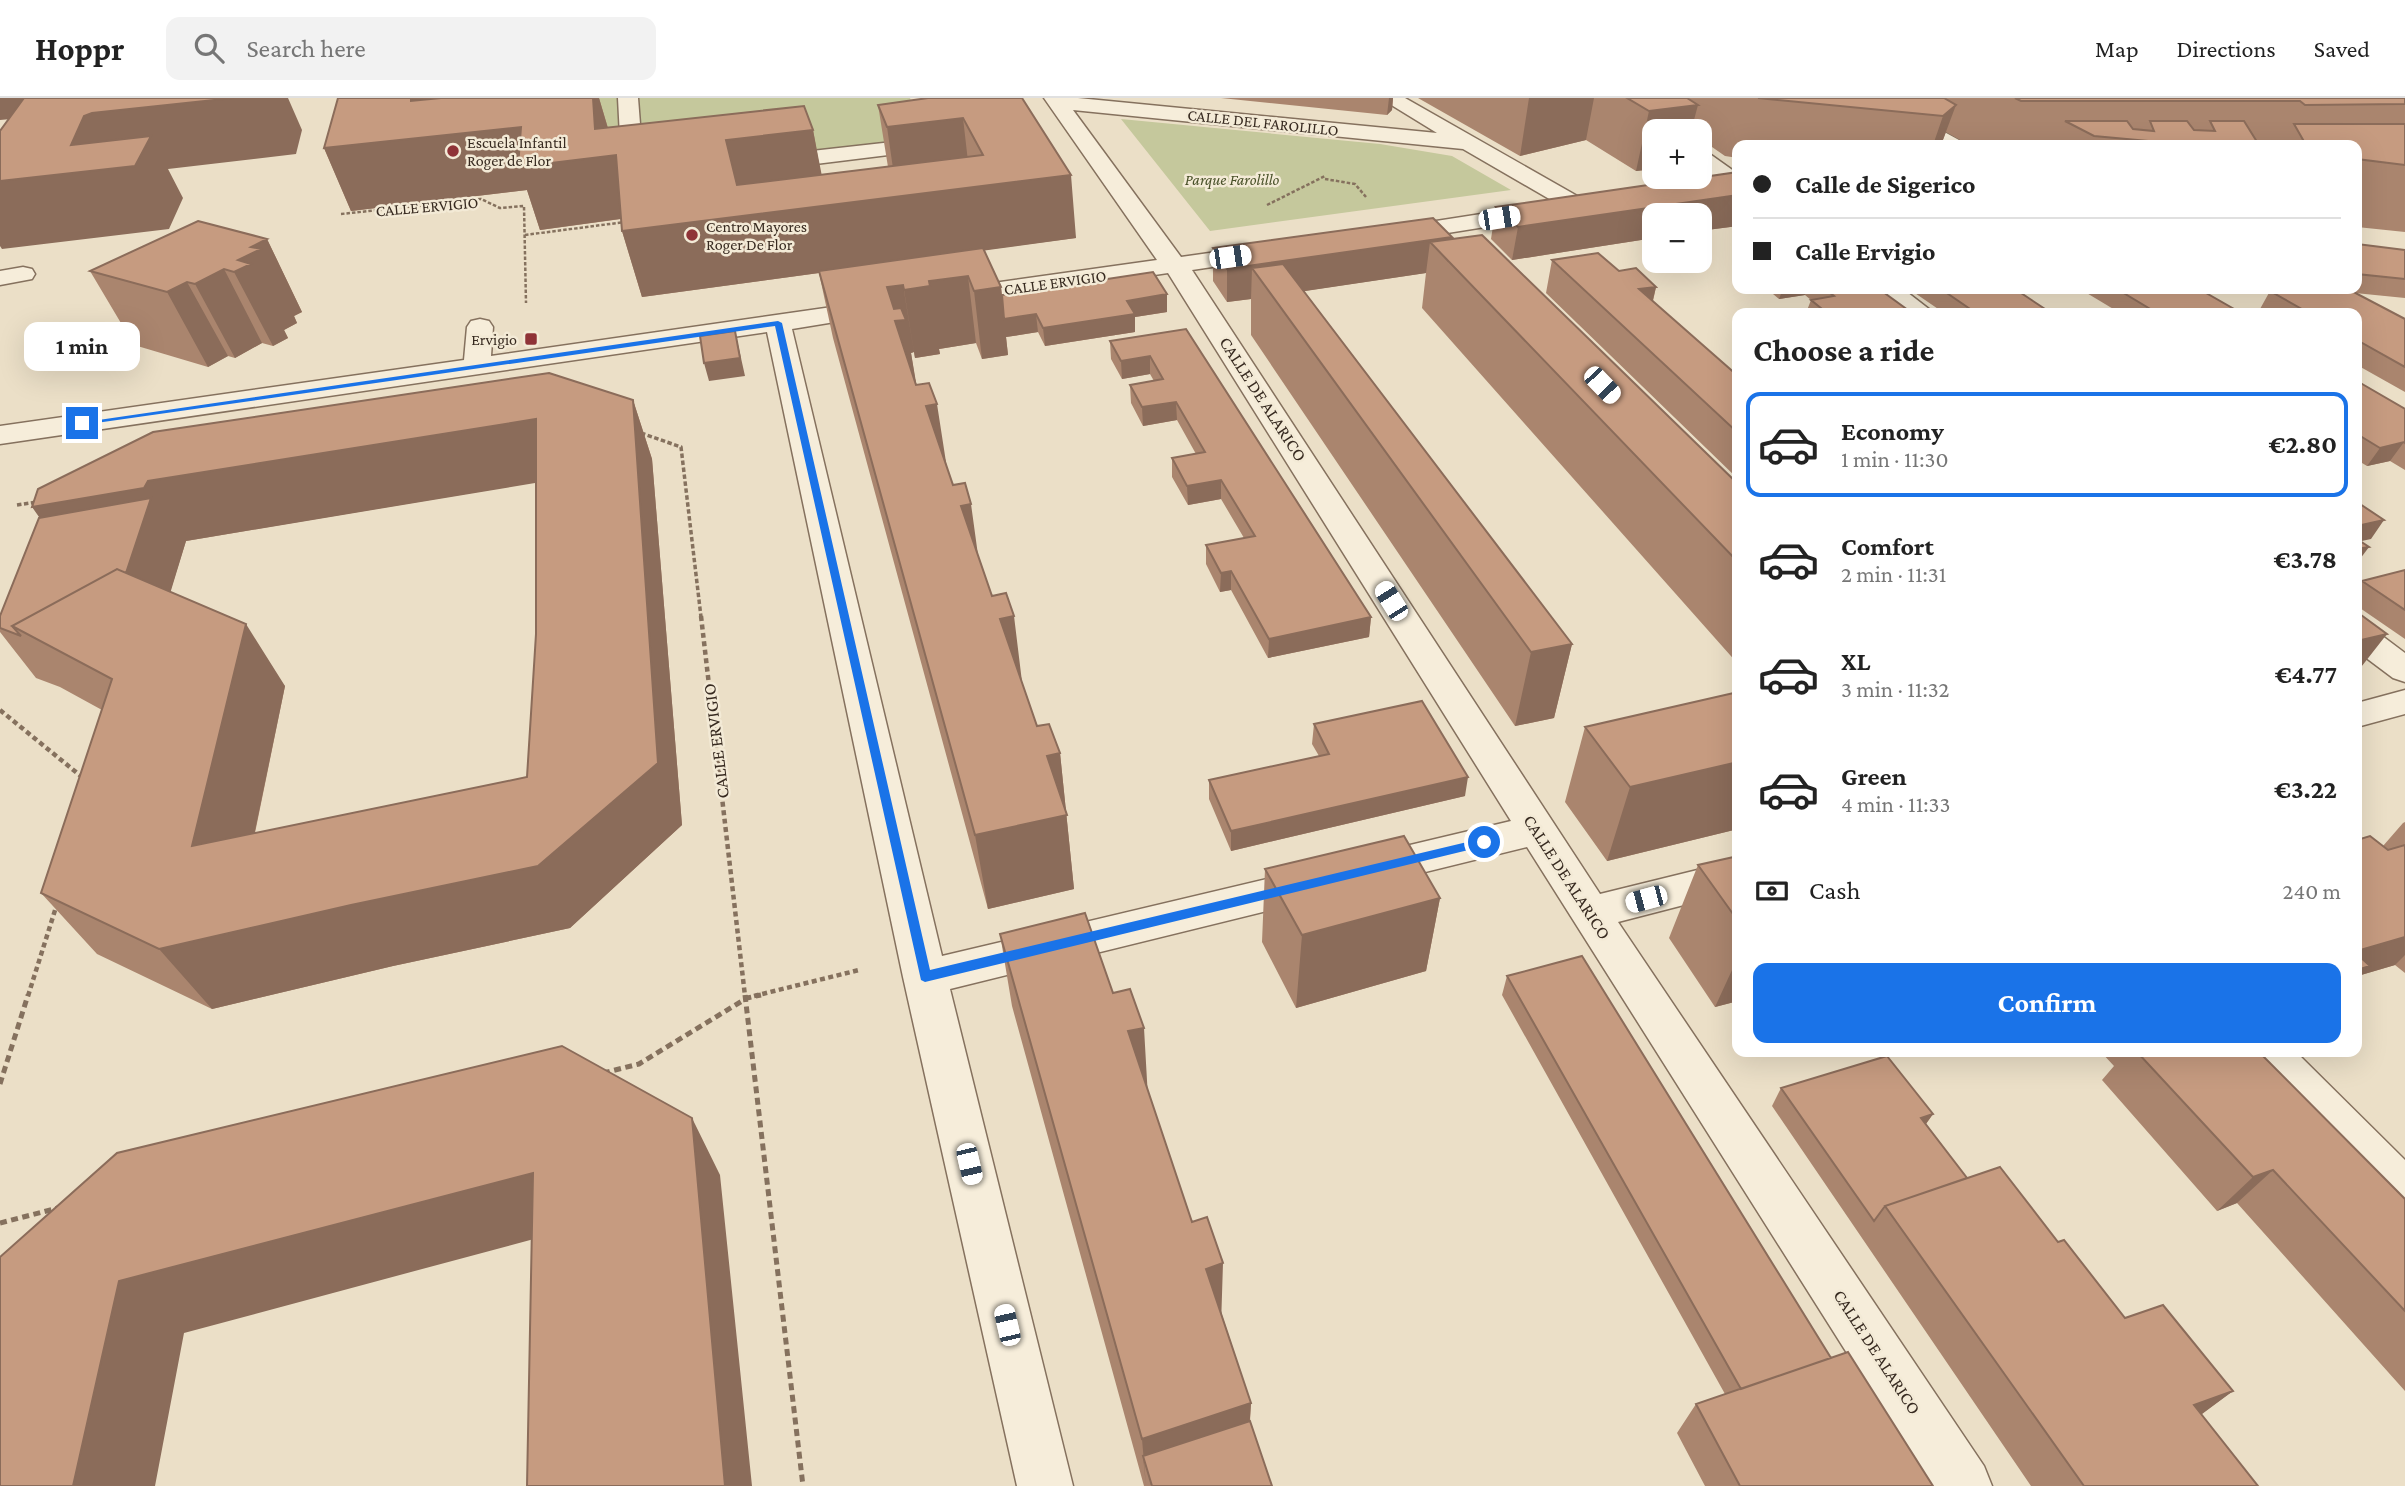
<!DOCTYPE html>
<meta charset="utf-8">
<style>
body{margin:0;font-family:"Crimson Pro",serif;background:#f2f2f2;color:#222;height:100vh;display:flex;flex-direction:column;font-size:26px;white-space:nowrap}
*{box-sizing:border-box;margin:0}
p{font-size:23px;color:#767676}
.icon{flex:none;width:38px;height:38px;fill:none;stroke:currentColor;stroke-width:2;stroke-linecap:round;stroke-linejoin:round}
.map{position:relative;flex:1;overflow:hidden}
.drawer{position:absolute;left:1732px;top:210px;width:630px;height:749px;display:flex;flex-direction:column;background:#fff;border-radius:14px;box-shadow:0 7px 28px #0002}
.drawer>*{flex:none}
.banner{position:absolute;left:1732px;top:42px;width:630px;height:154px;border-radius:14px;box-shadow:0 7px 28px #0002;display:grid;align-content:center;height:154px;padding:0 21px;background:#fff}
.buttons{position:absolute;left:1642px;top:21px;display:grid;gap:14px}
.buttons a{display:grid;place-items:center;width:70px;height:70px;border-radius:14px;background:#fff;box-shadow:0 7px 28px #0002;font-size:35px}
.end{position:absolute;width:32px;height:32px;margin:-16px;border:9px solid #1a73e8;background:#fff;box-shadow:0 0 0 4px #fff}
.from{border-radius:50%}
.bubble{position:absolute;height:49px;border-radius:14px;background:#fff;box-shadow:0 7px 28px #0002;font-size:23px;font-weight:700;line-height:49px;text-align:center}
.car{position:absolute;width:21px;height:42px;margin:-21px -10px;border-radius:9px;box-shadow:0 0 5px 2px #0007;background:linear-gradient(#fff 24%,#345 0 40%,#fff 0 76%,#345 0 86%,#fff 0)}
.banner b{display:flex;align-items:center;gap:24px;height:66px;font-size:26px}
.banner b+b{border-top:2px solid #e0e0e0}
.banner i{width:18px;height:18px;background:#222}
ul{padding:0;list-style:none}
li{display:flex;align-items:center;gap:21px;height:105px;margin:0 14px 10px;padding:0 7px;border:4px solid transparent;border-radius:14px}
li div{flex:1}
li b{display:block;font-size:26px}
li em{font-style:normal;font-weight:700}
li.active{border-color:#1a73e8}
li>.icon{width:63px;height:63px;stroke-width:1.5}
h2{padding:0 21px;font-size:32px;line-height:84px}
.pay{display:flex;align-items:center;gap:18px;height:77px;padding:0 21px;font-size:26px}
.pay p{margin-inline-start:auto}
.cta{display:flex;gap:14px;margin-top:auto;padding:14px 21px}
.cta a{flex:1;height:80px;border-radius:14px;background:#1a73e8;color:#fff;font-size:28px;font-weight:700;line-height:80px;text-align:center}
header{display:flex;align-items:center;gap:42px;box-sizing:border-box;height:98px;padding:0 35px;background:#fff;border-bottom:2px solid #e0e0e0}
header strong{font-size:33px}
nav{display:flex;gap:38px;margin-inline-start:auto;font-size:24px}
.search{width:490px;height:63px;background:#f2f2f2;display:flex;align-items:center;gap:18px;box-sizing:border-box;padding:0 24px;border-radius:14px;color:#767676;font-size:26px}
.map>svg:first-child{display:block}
.green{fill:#c5c89c}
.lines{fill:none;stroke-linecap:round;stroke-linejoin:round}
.minor-casing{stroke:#85715e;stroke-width:3}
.path-far3{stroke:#85715e;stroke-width:2.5;stroke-dasharray:3.5 2;stroke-linecap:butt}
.path-far2{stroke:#85715e;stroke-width:3.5;stroke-dasharray:4.5 2.5;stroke-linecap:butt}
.path-far1{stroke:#85715e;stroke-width:4.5;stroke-dasharray:5 3.5;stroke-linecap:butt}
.path{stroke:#85715e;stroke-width:5;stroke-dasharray:7 4.5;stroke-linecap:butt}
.minor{fill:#f6edda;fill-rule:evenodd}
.wall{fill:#aa856e;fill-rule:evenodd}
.shaded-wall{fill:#8b6c5a}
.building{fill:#c69b80;stroke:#8b6c5a;stroke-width:2}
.route{fill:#1a73e8}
.poi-dot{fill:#8f3337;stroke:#f3ead6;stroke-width:2.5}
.labels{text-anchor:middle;stroke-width:5;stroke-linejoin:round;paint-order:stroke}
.far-street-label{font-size:16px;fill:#372a20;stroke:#f3ead6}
.far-poi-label{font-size:16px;fill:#372a20;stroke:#f3ead6;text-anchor:start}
.far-park-label{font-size:16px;font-style:italic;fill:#495129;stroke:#f3ead6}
.street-label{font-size:18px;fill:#372a20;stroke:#f3ead6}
</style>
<header>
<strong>Hoppr</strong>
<div class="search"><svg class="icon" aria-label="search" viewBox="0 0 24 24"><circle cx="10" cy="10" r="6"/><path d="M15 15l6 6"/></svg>Search here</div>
<nav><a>Map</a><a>Directions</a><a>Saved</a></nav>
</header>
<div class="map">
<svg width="2405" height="1388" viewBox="0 0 2405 1388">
<rect width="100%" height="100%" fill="#ebdfc7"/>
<!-- green -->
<path class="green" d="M441,0H910L930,46L633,80L434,64Z
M1121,21L1380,46L1452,58L1511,92L1210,133Z"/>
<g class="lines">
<!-- minor casing -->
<g class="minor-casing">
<path id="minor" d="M618,0H638L644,78L641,83H625L622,78Z
M1044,0H1078L1437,35L1380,0H1405L1586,103L1590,108L1586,113H1570L1463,51L1073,12L1181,159L1266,147L1275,149L1278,154L1275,159L1266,161L1192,172L1600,796L1738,762V793L1618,824L1984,1368L1992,1388H1931L1527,749L950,891L1073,1388H1017L903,879L767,234L0,346V328L464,262L467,229L471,223L480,221L489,223L493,229L491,258L881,202L890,205L894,210L890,215L792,231L942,858L1511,723L1168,175L951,207L942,204L938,199L942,194L951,191L1157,162Z
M1857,0H1882L1959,42L1962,47H1936L1860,4Z
M937,39L945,40L948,45L945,50L767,72L759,70L756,65L759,60L767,58Z
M1699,53L1707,54L1738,76V93L1730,91L1699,69Z
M1546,106L1554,108L1558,113L1554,118L1391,144L1383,142L1379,137L1383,132L1391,130Z
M23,169L32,171L35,176L32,181L0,187V173Z
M1874,191H1903L1934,215H1905Z
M2357,525L2369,528L2405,555V584L2393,580L2357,553Z
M2405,592V616L2357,629V605Z
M2243,954H2296L2405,1062V1117L2388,1111L2250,968Z"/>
</g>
<!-- path-far3 -->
<path class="path-far3" d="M1325,81L1355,86L1366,99
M1267,107L1325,78
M341,116L481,101L500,110L524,108L526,205
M525,137L625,124"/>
<!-- path-far2 -->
<path class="path-far2" d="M641,335L681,349L701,519
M17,407L37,404"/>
<!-- path-far1 -->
<path class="path-far1" d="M701,518L745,898
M0,612L82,679
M28,898L57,806
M754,898L859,872"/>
<!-- path -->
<path class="path" d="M745,897L803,1388
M603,975L639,966L747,900L761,897
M0,986L28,897
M0,1125L58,1110"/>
<!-- minor -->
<use href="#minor" class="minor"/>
</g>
<!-- wall -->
<path class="wall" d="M338,0H599L608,30L813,32L821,77L888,69L878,7L1022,0L1076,140L984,152L1001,189L1002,197L1167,214L1135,219V234L1045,248L1038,234L1006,239L1008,257L982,261L976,245L939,251L940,256L915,260L914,254L911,255L916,287L946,367L1037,628L1060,655L1074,791L988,811L833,240L819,175L642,199L622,133L621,121L540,132L527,92L351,113L324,50Z
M1221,0H1393L1392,12L1387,17Z
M1418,0H2405V134L2357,129V47H1969L1946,34L1941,47H1738V60L1725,58L1699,40V33H1654V71L1636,73L1586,42L1520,58Z
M1738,74V128L1699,133V117H1654V140L1512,162L1491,141L1496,109Z
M1452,139L1451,141L1738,386V566L1422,210L1426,175L1304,193L1572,546L1554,620L1515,628L1251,237V201L1227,204L1213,183V150Z
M267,141L302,214L294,218L297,225L284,232L288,240L273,248L262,245L235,260L228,258L208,269L134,247L90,173Z
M2357,146L2405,152V200L2355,195L2405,221V294L2357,267V215H2267L2260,211L2270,193L2284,191H2357Z
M1552,162L1619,173L1656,189L1653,203L1738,278V381L1546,195Z
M1767,191H1879L1912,215H1806L1811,202L1805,197L1779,201Z
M1909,191H2015L2051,215H1944Z
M2080,191H2199L2241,215H2120Z
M1186,231L1371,519L1369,539L1268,560L1231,492L1220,494L1206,466V447L1244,440L1221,401L1188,407L1172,379V360L1196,356L1177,322L1143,328L1131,305L1130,287L1154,283L1150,276L1122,281L1111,261L1110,243Z
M2357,283L2405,311V372L2390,363L2367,368L2357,362Z
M633,302L652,361L682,727L570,830L393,868L212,911L97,856L41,795L102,612L60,589L36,580L0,534V518L39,420ZM536,384V536L527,679L255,735L285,588L170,494L186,443Z
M2405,472V541L2357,508V489L2362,483Z
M1738,594V731L1607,763L1565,704L1585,629Z
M1314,626L1465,698L1231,753L1209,701V682L1319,658L1312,646Z
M2405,724V875L2395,867L2361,877L2357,881V742L2383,748L2403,725Z
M1738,758V903L1715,909L1669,840L1698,767Z
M1265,771L1440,800L1426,873L1296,910L1262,844Z
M1000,836L1147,989L1251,1305L1250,1323L1272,1388H1144L1012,908Z
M1507,878L1831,1260L1933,1388H1705L1677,1335L1696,1306L1725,1296L1502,897Z
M2101,954H2259L2405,1101V1293L2237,1105L2217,1113L2102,982L2114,968Z
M1781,990L1933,1016L1926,1026L1967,1080L2058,1144L2125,1220L2233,1293L2201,1316L2258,1388H2031L1772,1008Z"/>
<!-- shaded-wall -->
<path class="shaded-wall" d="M0,0H288L302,32L296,56L168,71L183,100L169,131L2,151L0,148V83L71,47L84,18L92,15L165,7L0,22Z
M411,0H441L521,29L595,31L593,0H599L634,119L540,132L527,92L351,113L324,50L411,3Z
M1389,0H1393L1392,12L1387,17Z
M1529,0H1594L1586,42L1520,58Z
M1698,7L1691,33H1654V71L1636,73L1649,13Z
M1956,7L1941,47H1933L1943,18Z
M963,20L970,81L896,91L887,29Z
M813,32L825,94L741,104L726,42Z
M1071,77L1076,140L642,199L622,133Z
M1738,97V128L1699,133V117H1654V140L1512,162L1518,129Z
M1452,139L1448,164L1430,144L1426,175L1272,198L1252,170L1251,201L1227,204V171Z
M267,141L302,214L294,218L297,225L284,232L288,240L273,248L234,174L238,162L251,149Z
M224,171L262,245L235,260L195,186Z
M968,178L976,245L939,251L940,256L915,260L904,192L929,183Z
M187,184L228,258L208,269L167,194Z
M903,187L914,254L911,255L917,290L900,256L887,189Z
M1001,189L1004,221L1036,216L1038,234L1006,239L1008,257L982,261L974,193Z
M1656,189L1648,222L1639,191Z
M1783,191H1807L1805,197L1779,201Z
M1167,196V214L1135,219V234L1045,248L1043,230L1127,203Z
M735,233L745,278L709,283L704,265Z
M1150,258V276L1122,281L1121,263Z
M633,302L652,361L682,727L570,830L393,868L212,911L159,851L351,807L538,768Z
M1176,304L1177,322L1143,328L1142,309Z
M937,306L948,377L926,308Z
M536,321L559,381L186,443L159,532L75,470L32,409L148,383Z
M2404,344L2390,363L2367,368L2380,350Z
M1221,382V401L1188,407L1187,388Z
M971,406L981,479L961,408Z
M2384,422L2371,441L2357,444V428Z
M2369,449L2357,465V451Z
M1231,473V492L1220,494L1221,475Z
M1014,518L1023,592L1000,521Z
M1371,519L1369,539L1268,560L1269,541Z
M246,526L285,588L239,810L192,748Z
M2387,536L2358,573H2357V543Z
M1572,546L1554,620L1515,628L1531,554Z
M1060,655L1074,791L988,811L975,737L1047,658Z
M1738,664V731L1607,763L1630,689Z
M1468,679L1465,698L1231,753V733Z
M1440,800L1426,873L1296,910L1302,837Z
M2405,839V857L2395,867L2361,877L2357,881V853Z
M1738,859V903L1715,909Z
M1144,930L1148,1000L1128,933Z
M1933,1016L1920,1034L1921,1020Z
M692,1020L720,1077L752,1388H725Z
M2273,1072L2237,1105L2217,1113L2253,1079Z
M533,1075L571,1131L184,1235L155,1388H73L119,1183Z
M1223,1165L1221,1228L1206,1171Z
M2233,1293L2194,1322V1307Z
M1251,1305L1247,1362L1143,1358L1146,1388L1142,1341Z"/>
<!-- building -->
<path class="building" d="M24,0H233L92,15L84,18L71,47L151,38L135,68L0,83V33Z
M338,0H411V3L441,0H593L595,31L804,8L813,32L726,42L737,87L983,57L963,20L887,29L878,7L928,0H1022L1071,77L622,133L616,57L518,69L521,29L324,50Z
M1627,0H1687L1698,7L1649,13Z
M1758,0H1944L1956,7L1943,18Z
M2015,0H2405V6L2305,7L2300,3H2021Z
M2065,23H2127L2133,31L2154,33L2150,23H2187L2194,32L2215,33L2210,23H2244L2259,47H2192L2094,38Z
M2294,26H2405V67L2357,61V47H2306Z
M1738,74V97L1518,129L1496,109Z
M1433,120L1452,139L1227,171L1213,150Z
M198,123L267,141L251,149L261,151L238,162L251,166L234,174L224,171L195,186L187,184L167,194L90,173Z
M1482,137L1738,386V464L1430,144Z
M2357,146L2405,152V181L2357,176Z
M983,150L1001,189L974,193L968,178L929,183L930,188L904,192L903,187L887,189L894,211L901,210L906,222L895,223L916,287L929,285L937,306L926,308L953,387L965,385L971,406L961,408L992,498L1006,495L1014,518L1000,521L1037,628L1049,626L1060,655L1047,658L1067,717L975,737L819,173Z
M1598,155L1619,173L1636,170L1656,189L1639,191L1738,278V335L1552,162Z
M1283,166L1572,546L1531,554L1252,170Z
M1153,174L1167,196L1127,203L1135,216L1043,230L1036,216L1004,221L1002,197Z
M1825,191H1879L1912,215H1827L1811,202L1834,198Z
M1941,191H2015L2051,215H1976Z
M2117,191H2199L2241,215H2157Z
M2284,191H2348L2405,221V269L2357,242V215H2309L2270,193Z
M1186,231L1371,519L1269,541L1231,473L1221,475L1206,447L1255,438L1221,382L1187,388L1172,360L1205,354L1176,304L1142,309L1130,287L1163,281L1150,258L1121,263L1110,243Z
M735,233L740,260L704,265L700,238Z
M549,275L633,302L658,665L538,768L351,807L159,851L41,795L112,581L12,528L117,471L246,526L192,748L527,679L536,536V321L148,383L144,390L32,409L38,391L153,334Z
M2357,283L2405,311V345L2404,344L2380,350L2357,336Z
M151,400L126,475L117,471L12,528L21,538L0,530V518L39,420Z
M2357,404L2384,422L2357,428Z
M2357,441L2369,449L2357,451Z
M2405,472V512L2362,483Z
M2357,514L2387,536L2357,543Z
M1738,594V664L1630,689L1585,629Z
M1422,603L1468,679L1231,733L1209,682L1329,656L1314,626Z
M1404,738L1440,800L1302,837L1265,771Z
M2370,738L2388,752L2405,747V839L2357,853V742Z
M1738,758V823L1698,767Z
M1085,815L1113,895L1130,891L1144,930L1128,933L1192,1124L1207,1119L1223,1165L1206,1171L1251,1305L1142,1341L1000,836Z
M2357,856L2370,868L2357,872Z
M1582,858L1831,1260L1741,1291L1507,878Z
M562,948L692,1020L725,1388H527L533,1075L119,1183L73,1388H0V1159L117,1055Z
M2137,954H2259L2405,1101V1213L2273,1072L2253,1079Z
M1887,958L1933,1016L1921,1020L1967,1080L1885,1108L1874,1123L1781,990Z
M2000,1069L2058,1144L2064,1142L2125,1220L2163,1207L2233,1293L2194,1307L2258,1388H2084L1885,1108Z
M1848,1254L1933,1388H1740L1696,1306Z
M1250,1323L1272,1388H1152L1143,1358Z"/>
<!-- route -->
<path class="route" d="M778,223L782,225L930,872L1484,740L1489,741V747L925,884L921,882L775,228L82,327L78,325Z"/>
<!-- markers -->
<g class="poi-dot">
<circle cx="453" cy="53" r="7"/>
<circle cx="692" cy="137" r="7"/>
<rect x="524" y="234" width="14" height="14" rx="3.5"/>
</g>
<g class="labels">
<!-- far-street labels -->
<g class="far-street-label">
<text transform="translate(1263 24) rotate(6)" y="6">CALLE DEL FAROLILLO</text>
<text transform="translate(427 108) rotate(-5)" y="6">CALLE ERVIGIO</text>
<text transform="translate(1055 184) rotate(-8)" y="6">CALLE ERVIGIO</text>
</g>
<!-- far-poi labels -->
<g class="far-poi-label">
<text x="467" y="50">Escuela Infantil<tspan x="467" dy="18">Roger de Flor</tspan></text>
<text x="706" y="134">Centro Mayores<tspan x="706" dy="18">Roger De Flor</tspan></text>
<text x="517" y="247" text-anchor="end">Ervigio</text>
</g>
<!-- far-park labels -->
<g class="far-park-label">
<text x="1232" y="87">Parque Farolillo</text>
</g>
<!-- street labels -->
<g class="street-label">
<text transform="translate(1263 301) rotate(57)" y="6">CALLE DE ALARICO</text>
<text transform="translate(716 643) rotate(-97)" y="6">CALLE ERVIGIO</text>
<text transform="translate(1567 779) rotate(57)" y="6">CALLE DE ALARICO</text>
<text transform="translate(1877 1254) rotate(57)" y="6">CALLE DE ALARICO</text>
</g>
</g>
</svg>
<div class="buttons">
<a>+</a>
<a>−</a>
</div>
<i class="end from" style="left:1484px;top:744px"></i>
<i class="end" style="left:82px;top:325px"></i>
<div class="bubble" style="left:24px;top:224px;width:116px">1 min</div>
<i class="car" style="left:1499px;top:120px;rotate:81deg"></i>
<i class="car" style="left:1230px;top:159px;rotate:82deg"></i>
<i class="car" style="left:1602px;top:287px;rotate:136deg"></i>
<i class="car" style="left:1391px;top:503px;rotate:328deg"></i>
<i class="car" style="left:1646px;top:801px;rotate:255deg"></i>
<i class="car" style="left:969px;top:1066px;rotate:167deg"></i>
<i class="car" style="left:1007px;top:1227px;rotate:347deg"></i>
<div class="banner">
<b><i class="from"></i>Calle de Sigerico</b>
<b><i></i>Calle Ervigio</b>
</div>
<section class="drawer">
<h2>Choose a ride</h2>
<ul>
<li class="active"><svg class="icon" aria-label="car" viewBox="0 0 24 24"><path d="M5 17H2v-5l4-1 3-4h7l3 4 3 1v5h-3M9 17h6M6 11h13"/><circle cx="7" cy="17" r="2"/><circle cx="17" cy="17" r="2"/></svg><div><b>Economy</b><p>1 min · 11:30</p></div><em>€2.80</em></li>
<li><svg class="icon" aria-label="car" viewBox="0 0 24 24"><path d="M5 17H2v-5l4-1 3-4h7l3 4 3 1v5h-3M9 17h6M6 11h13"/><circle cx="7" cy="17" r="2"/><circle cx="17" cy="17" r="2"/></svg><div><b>Comfort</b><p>2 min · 11:31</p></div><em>€3.78</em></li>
<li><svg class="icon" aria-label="car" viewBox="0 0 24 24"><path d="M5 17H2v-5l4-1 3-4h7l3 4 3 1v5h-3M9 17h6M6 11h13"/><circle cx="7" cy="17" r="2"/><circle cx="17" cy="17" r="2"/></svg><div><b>XL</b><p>3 min · 11:32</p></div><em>€4.77</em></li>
<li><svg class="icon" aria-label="car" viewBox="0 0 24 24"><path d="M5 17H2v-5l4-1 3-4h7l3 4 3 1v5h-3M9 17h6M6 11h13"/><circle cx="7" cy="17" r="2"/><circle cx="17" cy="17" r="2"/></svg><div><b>Green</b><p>4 min · 11:33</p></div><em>€3.22</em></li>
</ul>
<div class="pay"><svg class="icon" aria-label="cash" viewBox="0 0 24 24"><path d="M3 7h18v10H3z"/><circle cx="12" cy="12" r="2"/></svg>Cash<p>240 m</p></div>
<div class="cta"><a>Confirm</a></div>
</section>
</div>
